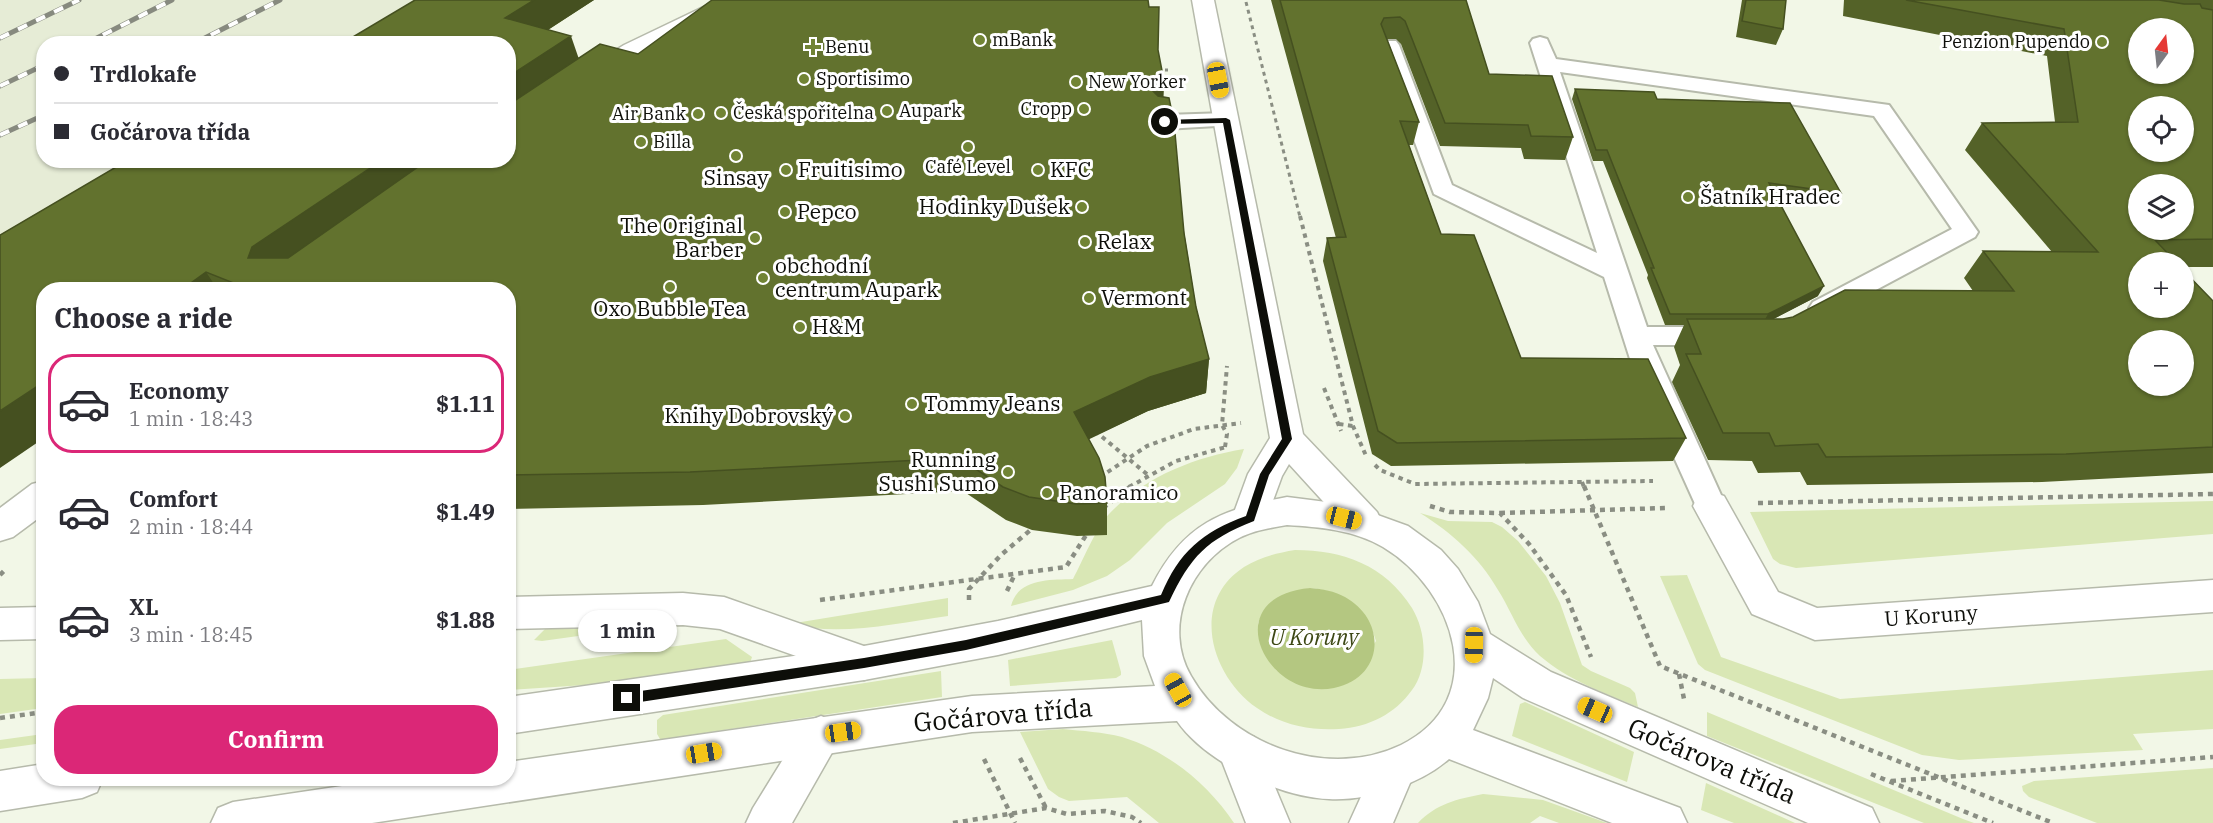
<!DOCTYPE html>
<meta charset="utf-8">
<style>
body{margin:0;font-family:"IBM Plex Serif",serif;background:#f7f7f7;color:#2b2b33;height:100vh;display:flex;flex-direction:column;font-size:22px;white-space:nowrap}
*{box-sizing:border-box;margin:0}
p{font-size:20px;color:#7c7c81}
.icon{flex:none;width:33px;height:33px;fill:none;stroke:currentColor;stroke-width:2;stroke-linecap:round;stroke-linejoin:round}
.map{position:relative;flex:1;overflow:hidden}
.drawer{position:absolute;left:36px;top:282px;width:480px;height:504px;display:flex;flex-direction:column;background:#fff;border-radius:24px;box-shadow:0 2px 4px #0004}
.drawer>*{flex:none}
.top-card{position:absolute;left:36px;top:36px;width:480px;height:132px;border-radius:24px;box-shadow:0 2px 4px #0004;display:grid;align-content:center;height:132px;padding:0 18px;background:#fff}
.needle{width:39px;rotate:15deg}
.buttons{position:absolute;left:2128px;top:18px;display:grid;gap:12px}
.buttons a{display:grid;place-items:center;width:66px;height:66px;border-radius:50%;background:#fff;box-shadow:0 2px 4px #0004;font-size:30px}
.end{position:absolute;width:27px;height:27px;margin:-14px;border:8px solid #0d0e09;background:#fff;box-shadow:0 0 0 3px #fff}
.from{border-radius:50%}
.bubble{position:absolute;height:42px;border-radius:21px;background:#fff;box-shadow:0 2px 4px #0004;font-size:20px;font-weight:700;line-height:42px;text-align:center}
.car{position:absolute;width:18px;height:36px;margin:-18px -9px;border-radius:8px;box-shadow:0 0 4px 2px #0007;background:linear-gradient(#f5c518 24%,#345 0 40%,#f5c518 0 76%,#345 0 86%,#f5c518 0)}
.top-card b{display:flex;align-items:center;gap:21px;height:57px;font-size:22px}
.top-card b+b{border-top:2px solid #e1e1e2}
.top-card i{width:15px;height:15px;background:#2b2b33}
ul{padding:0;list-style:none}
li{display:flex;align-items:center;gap:18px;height:99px;margin:0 12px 9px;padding:0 6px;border:3px solid transparent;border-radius:24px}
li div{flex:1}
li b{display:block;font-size:22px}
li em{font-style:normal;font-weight:700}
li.selected{border-color:#db2777}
li>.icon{width:54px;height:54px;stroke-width:1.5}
h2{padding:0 18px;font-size:27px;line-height:72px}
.primary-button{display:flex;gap:12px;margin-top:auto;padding:12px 18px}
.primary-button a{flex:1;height:69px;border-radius:24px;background:#db2777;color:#fff;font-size:24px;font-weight:700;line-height:69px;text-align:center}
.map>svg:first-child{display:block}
.built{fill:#e6ecd6}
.green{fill:#d9e7b5;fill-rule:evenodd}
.water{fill:#b4c781}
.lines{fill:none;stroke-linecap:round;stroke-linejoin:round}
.lane-casing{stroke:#b6baab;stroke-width:4}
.street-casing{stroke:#b6baab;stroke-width:3}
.secondary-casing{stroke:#b6baab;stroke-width:3}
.path-far2{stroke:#8a8e83;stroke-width:3;stroke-dasharray:4 4;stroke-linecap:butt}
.path-far1{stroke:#8a8e83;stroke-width:4;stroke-dasharray:4.5 4.5;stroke-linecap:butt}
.path{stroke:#8a8e83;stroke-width:4.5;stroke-dasharray:5 5;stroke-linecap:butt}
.lane{fill:#fff;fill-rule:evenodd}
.street{fill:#fff;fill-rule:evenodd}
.secondary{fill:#fff;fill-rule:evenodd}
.rail-casing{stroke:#878a7f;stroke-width:5}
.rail{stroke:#fff;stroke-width:4;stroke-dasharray:10;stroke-linecap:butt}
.wall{fill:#546228}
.shaded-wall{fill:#455020}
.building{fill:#62722e;stroke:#455020;stroke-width:1.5;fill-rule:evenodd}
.route{fill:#0d0e09}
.poi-dot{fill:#718434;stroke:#fff;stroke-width:2}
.labels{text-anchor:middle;stroke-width:6;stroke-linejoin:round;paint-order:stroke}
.far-poi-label{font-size:18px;fill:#0d0e09;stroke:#fff;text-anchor:start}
.poi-label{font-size:21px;fill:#0d0e09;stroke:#fff;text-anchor:start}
.street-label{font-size:21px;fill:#0d0e09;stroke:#fff}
.water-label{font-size:22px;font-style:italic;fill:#3d4815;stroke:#fff}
.near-street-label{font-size:26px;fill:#0d0e09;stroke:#fff}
</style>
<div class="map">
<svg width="2213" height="823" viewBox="0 0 2213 823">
<rect width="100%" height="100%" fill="#f2f7e7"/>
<!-- built -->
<path class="built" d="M0,0H486L410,43L44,44V160L207,161L0,286Z"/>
<!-- green -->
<path class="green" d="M1244,449L1237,468L1225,484L1167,523L1130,560L1107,576L1073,590L1011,606C1018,578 1050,580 1073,579C1082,562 1096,528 1109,514C1144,477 1195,457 1244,449Z
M2213,501V534L1796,568L1780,564L1773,559L1750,512Z
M1420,513L1448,521L1492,522L1502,527L1518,541L1546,576L1560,603L1582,665L1591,671L1630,688L1635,693L1638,707C1604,693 1568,680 1540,656C1520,638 1512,612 1498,590C1479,557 1452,533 1420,513Z
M1295,550C1343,550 1385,565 1412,608C1426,631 1429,667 1412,690C1395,714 1369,727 1339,729C1311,731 1281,725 1257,708C1211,676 1189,603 1244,567C1260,557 1277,553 1295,550ZM1310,588C1346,592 1366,606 1376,641L1350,682L1332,688L1311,687L1292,681L1276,670L1258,623C1270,595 1283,595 1310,588Z
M1687,575L1721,657L1840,699L2213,670V729L2133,734L2143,750L1959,760L1922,755L1705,670L1698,664L1660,576Z
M948,598V616C896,623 841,637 789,624Z
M658,625L542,641L534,640L548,626Z
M726,639L752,657L750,663L631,682L509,690L508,670Z
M1112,640L1121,672V675L1116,678L1010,686L1008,660Z
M941,671L942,697L665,739H660L657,734V720L663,715Z
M43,678V708L0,714V679Z
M1525,702L1634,752L1627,782L1512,736L1520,704Z
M1707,712L1963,819L1974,823H1924L1707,736Z
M1063,729C1082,731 1103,732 1122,737C1168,751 1208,784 1234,823H1159L1127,797L1069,801L1059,797L1048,789L1020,732Z
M43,734V743L0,749V740Z
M2213,768V823H2097L2029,797L2023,791L2022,786L2034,781Z
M1706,783L1795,823H1734L1701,810Z
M1483,794L1543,800L1607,823H1559L1540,816L1530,823H1418C1436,804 1457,799 1483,794Z"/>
<!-- water -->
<path class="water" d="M1310,588C1323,589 1334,591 1345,597C1388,621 1384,678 1334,688C1266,702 1215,597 1310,588Z"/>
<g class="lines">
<!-- lane casing -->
<g class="lane-casing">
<path id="lane" d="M1540,37L1547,39L1556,59L1889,105L1978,232L1975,237L1831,314L1822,317L1813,314L1809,308L1813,302L1952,229L1874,116L1560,72L1647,327H1717L1726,329L1730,336L1726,343L1717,345H1653L1726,506L1722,514L1711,518L1700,514L1696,506L1631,362L1604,277L1434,194L1379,45L1382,41H1396L1399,45L1452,185L1597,253L1530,43L1533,39Z
M1226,113L1234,115L1237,120L1234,125L1165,129L1157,127L1154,122L1157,117L1165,115Z"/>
</g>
<!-- street casing -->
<g class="street-casing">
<path id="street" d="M718,0H747L744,5L640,55L600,81L591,83L582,81L579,76L582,71L624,45Z
M1192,0H1214L1303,434L1377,512L1382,522L1377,532L1364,536L1351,532L1289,464L1282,476L1263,528L1250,532L1237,528L1232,518L1248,474L1270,438Z
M44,481V514L13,537L0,541V508L32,484Z
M1711,492L1724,496L1778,592L1817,608L2213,580V612L1815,640L1752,614L1693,506L1698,496Z
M683,593L724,597L878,651L884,663L878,675L864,680L720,629L683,625L508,629V597Z
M44,607V639L0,640V608Z
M821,716L836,722L842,735L792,823H746L753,808L806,722Z
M1239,732L1254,737L1290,823H1246L1218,751L1224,737Z
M1395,749L1410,755L1416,769L1393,823H1349L1380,755Z"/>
</g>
<!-- secondary casing -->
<g class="secondary-casing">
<path id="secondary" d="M1287,497L1350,505L1408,526L1441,550L1458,569L1478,602L1490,634L1551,672L1872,808L1879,823H1808L1523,698L1493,678L1488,698L1473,730L1680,808L1687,823H1612L1449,759C1419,785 1369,801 1329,799C1280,797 1206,763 1177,721L972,732L372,823H211L218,808L233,802L396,778H508V762L972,696L1155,686L1144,656L1142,620L998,655L864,680L508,734V697L864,646L998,621L1152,586C1183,524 1222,509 1287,497ZM1287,525C1320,527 1354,530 1383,547C1455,590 1492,700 1401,745C1328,780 1231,746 1191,676C1162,626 1190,563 1239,538C1254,530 1271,528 1287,525Z
M44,764V778H103L97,792L82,798L0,811V771Z"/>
</g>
<!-- path-far2 -->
<path class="path-far2" d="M1246,2L1300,217
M1157,70H1168"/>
<!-- path-far1 -->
<path class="path-far1" d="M1300,216L1353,426L1367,458
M1324,388L1341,431
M1339,424L1353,426
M1095,431L1148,475
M1225,447L1227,434L1222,425L1227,366
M1375,465L1380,470L1415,484L1653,481
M1100,477L1147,446L1194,429L1241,423
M1582,482L1584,487
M1129,487L1176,461L1226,447"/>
<!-- path -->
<path class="path" d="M1584,486L1660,666L2053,823
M1758,503L2213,494
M1430,506L1450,512L1500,513L1529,544L1566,595L1591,657
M1103,508L1131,486
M1500,513L1667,508
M0,575L7,568
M1007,591L1014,576
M820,600L1066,567L1088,532
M969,600V589L1001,555L1034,527
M1679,674L1684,699
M0,718L44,712
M1020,758L1046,808
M984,759L1015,823
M1871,774L1993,823
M1891,781L2213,757
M953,823L1046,808L1067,814L1105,811L1132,817L1141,823"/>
<!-- lane -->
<use href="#lane" class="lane"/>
<!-- street -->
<use href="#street" class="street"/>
<!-- secondary -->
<use href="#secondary" class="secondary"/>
<!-- rail casing -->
<g class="rail-casing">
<path id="rail" d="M0,38L79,0
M85,44L172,0
M193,44L280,0
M0,86L44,65
M0,135L44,115"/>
</g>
<!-- rail -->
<use href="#rail" class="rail"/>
</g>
<!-- wall -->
<path class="wall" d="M415,0H594L548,30L579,58L638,54L1149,7L1164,81L1163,97L1196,307L1209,359L1206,393L1148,411L1088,439L1107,503V535L1077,536L1032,530L1006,520L963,491L703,505L508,509V290H44L0,235L508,160Z
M1271,0H1466L1489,74L1573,137L1565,160L1524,159L1521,148L1440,146L1401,44L1396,39H1387L1419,122L1413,145H1409L1441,234L1521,358L1686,438L1673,461L1391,466L1372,454L1323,261L1327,238H1336Z
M1742,0H1786L1783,29L1776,45L1736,37Z
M1844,0H2213V267H2184V262H2139L2213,301V473L2042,482L1807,485L1800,472L1758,473L1752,461L1708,460L1672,382L1680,365L1674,347L1684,325H1665L1647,278L1648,275L1603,161H1593L1572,99L1575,89L1657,99L1841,193L1835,204L1776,195L1818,296L1773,319H1783L1973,291L1964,278L1983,251L2052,252L1965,150L1982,123L2055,122L2047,56L1843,16Z"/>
<!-- shaded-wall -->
<path class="shaded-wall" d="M534,0H594L518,49L505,18Z
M571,36L582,68L508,119V77Z
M1164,81L1163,113L1153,91L1156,83Z
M382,160H447L275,281L248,258L252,247Z
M206,272L218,290H181Z
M1824,286L1818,296L1762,325L1768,314Z
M1209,359L1206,393L1148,411L1075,446L1074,412L1150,377Z
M44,382V438L0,468V411Z"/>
<!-- building -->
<path class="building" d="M415,0H534L505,18L571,36L508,77V44H341Z
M712,0H1148L1149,7H1159L1158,50L1164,81L1156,83L1153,91L1158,96L1169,98L1174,122L1184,233L1196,307L1209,359L1150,377L1074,412L1099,458L1105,477L1107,503L1076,504L1029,497L1003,487L959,458L690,472L508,475V290H251L206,272L181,290H44V382L0,411V235L128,160H382L252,247L248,258H288L428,160H508V105L600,44L638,54Z
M1280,0H1466L1489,74L1552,76L1573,137L1531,136L1528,125L1445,123L1405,21L1400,17L1384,18L1381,24L1419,122L1400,121L1441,234L1474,235L1521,358L1648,359L1686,438L1397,443L1378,431L1327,238L1346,237Z
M1746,0H1786L1783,29L1742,21Z
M1906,0H2159L2184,4H2200L2202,8L2213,10V239L2155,240L2176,262H2139V308H2184V271L2213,301V447L2066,454L1826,457L1818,444L1775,446L1769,433H1723L1686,354H1701L1687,319H1783L1793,317L1845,290L2014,291L1983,251L2098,252L1982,123L2078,122L2064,29ZM2139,28H2184V74H2139ZM2139,106H2184V152H2139ZM2139,184H2184V230H2139ZM2139,340H2184V386H2139Z
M1575,89L1654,92L1657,99L1790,103L1841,193L1769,183L1824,286L1768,314H1670L1651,268H1654L1607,150H1596Z"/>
<!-- route -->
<path class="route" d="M1226,118L1230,120L1292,439L1269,475L1254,521C1206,540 1191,556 1169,602L1165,603L966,650L864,668L627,704L623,702L621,698L627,693L864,658L966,640L1161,595C1179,552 1202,532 1246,516L1260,474L1282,439L1223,123L1165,124L1161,122L1165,120Z"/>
<!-- markers -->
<g class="poi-dot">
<circle cx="980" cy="40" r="6"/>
<circle cx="2102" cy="42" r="6"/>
<path d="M810 38h6v6h6v6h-6v6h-6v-6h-6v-6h6z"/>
<circle cx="804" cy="79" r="6"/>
<circle cx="1076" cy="82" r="6"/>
<circle cx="1084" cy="109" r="6"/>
<circle cx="887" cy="111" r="6"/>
<circle cx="721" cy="113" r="6"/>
<circle cx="698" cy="114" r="6"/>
<circle cx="641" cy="142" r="6"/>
<circle cx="968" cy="147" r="6"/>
<circle cx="736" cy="156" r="6"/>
<circle cx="786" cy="170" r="6"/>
<circle cx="1038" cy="170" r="6"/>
<circle cx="1688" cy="197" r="6"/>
<circle cx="1082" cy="207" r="6"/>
<circle cx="785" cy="212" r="6"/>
<circle cx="755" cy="238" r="6"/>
<circle cx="1085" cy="242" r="6"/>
<circle cx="763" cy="278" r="6"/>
<circle cx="670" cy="287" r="6"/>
<circle cx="1089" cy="298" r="6"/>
<circle cx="800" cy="327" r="6"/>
<circle cx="912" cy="404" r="6"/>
<circle cx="845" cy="416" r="6"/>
<circle cx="1008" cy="472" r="6"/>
<circle cx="1047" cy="493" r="6"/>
</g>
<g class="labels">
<!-- far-poi labels -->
<g class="far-poi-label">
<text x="992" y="46">mBank</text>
<text x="2090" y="48" text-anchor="end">Penzion Pupendo</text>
<text x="825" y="53">Benu</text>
<text x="816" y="85">Sportisimo</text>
<text x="1088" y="88">New Yorker</text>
<text x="1072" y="115" text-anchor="end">Cropp</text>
<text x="899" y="117">Aupark</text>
<text x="733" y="119">Česká spořitelna</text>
<text x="686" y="120" text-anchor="end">Air Bank</text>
<text x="653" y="148">Billa</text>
<text x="968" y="173" text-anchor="middle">Café Level</text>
</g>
<!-- poi labels -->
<g class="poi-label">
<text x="798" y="177">Fruitisimo</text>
<text x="1050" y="177">KFC</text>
<text x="736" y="185" text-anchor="middle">Sinsay</text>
<text x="1700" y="204">Šatník Hradec</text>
<text x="1070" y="214" text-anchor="end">Hodinky Dušek</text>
<text x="797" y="219">Pepco</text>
<text x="743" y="233" text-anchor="end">The Original<tspan x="743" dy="24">Barber</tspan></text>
<text x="1097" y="249">Relax</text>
<text x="775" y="273">obchodní<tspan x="775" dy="24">centrum Aupark</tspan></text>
<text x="1101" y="305">Vermont</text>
<text x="670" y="316" text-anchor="middle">Oxo Bubble Tea</text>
<text x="812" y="334">H&amp;M</text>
<text x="924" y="411">Tommy Jeans</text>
<text x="833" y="423" text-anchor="end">Knihy Dobrovský</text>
<text x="996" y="467" text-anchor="end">Running<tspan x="996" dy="24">Sushi Sumo</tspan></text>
<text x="1059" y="500">Panoramico</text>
</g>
<!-- street labels -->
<g class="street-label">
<text transform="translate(1931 616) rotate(-4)" y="7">U Koruny</text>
</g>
<!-- water labels -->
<g class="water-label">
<text x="1314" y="645">U Koruny</text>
</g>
<!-- near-street labels -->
<g class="near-street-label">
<text transform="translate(1003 715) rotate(-5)" y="9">Gočárova třída</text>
<text transform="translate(1712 761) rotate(23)" y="9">Gočárova třída</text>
</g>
</g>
</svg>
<div class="buttons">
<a><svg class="needle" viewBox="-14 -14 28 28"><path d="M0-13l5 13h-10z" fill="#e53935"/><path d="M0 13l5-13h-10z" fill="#7c7c81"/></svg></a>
<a><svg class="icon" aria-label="locate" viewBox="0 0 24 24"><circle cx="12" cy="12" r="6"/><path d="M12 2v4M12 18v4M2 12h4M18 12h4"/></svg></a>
<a><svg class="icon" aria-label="layers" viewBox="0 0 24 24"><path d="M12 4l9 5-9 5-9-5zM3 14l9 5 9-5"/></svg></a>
<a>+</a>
<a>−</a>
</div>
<i class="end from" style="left:1165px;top:122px"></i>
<i class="end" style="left:627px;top:698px"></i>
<div class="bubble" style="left:578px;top:610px;width:99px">1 min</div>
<i class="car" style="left:1218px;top:80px;rotate:169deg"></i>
<i class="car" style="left:1344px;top:518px;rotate:104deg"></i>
<i class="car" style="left:1474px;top:645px;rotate:181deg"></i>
<i class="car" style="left:1178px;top:690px;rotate:331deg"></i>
<i class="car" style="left:1595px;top:710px;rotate:294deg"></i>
<i class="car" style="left:843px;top:732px;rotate:82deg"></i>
<i class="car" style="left:704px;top:753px;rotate:81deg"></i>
<div class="top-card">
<b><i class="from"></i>Trdlokafe</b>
<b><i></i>Gočárova třída</b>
</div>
<section class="drawer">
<h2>Choose a ride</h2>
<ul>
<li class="selected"><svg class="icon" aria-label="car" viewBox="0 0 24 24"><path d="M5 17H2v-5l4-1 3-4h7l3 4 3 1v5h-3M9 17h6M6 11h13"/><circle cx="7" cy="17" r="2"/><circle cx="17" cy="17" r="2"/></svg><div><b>Economy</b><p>1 min · 18:43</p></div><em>$1.11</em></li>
<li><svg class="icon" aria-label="car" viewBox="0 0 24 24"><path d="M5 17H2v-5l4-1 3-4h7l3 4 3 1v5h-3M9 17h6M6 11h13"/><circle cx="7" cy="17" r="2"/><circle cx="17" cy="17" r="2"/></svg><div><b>Comfort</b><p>2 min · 18:44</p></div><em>$1.49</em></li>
<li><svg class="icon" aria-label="car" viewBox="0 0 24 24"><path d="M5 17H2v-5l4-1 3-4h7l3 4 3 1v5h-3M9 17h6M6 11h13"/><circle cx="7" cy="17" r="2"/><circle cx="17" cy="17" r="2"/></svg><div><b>XL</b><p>3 min · 18:45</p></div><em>$1.88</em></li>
</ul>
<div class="primary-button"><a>Confirm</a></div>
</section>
</div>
